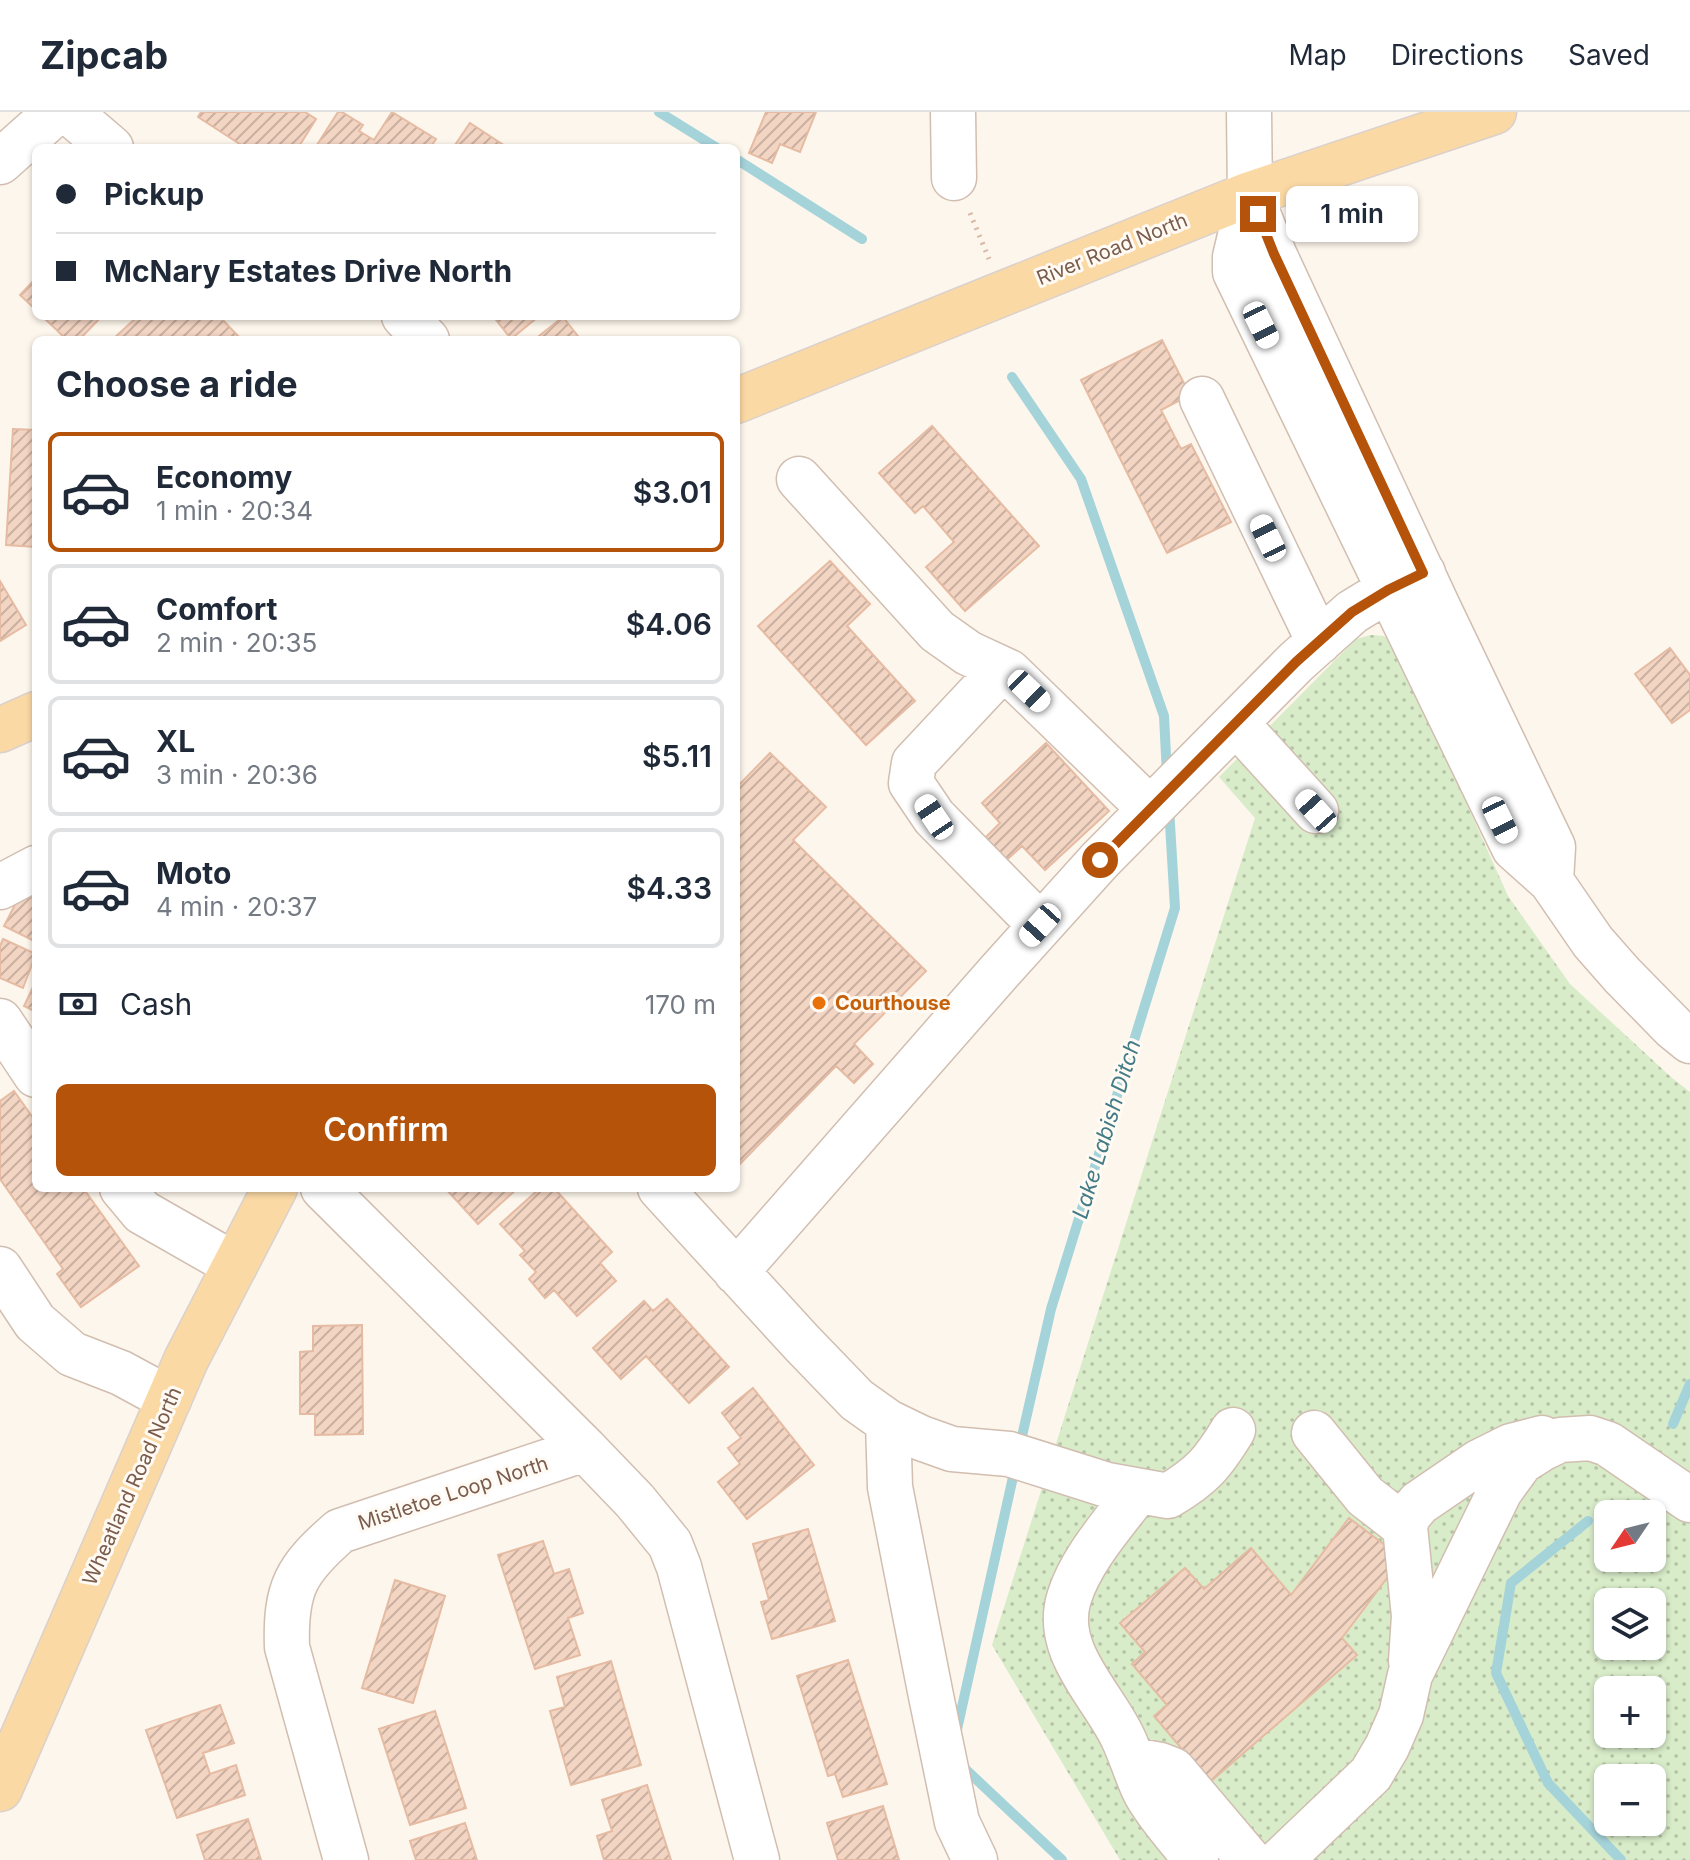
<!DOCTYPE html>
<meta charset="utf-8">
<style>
body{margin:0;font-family:Inter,sans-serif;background:#f2f2f3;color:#1f2937;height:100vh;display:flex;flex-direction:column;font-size:30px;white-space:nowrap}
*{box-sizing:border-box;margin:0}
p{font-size:26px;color:#747a83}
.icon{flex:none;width:44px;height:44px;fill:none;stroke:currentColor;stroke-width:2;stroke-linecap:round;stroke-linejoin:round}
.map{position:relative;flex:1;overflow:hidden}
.sheet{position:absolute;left:32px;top:224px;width:708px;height:856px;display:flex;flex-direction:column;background:#fff;border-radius:12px;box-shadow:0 2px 6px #0004}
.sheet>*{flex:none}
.guide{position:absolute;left:32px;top:32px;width:708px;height:176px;border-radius:12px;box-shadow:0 2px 6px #0004;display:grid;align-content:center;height:176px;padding:0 24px;background:#fff}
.needle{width:52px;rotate:235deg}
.controls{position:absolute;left:1594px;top:1388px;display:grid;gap:16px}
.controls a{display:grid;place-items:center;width:72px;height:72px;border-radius:12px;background:#fff;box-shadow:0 2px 6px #0004;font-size:40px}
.end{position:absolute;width:36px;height:36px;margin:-18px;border:10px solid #b45309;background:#fff;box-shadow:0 0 0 4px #fff}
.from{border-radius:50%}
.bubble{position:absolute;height:56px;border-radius:12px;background:#fff;box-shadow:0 2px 6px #0004;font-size:26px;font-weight:600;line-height:56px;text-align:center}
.car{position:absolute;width:24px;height:48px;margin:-24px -12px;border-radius:10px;box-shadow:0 0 6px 2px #0007;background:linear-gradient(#fff 24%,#345 0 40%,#fff 0 76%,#345 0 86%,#fff 0)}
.guide b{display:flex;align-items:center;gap:28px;height:76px;font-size:30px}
.guide b+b{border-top:2px solid #e0e1e3}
.guide i{width:20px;height:20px;background:#1f2937}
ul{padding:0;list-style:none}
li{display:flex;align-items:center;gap:24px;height:120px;margin:0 16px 12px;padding:0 8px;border:4px solid #e0e1e3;border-radius:12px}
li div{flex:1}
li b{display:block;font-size:30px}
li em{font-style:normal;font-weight:600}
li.current{border-color:#b45309}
li>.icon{width:72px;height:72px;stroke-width:1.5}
h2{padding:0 24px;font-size:36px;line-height:96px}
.pay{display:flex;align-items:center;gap:20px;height:88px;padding:0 24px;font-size:30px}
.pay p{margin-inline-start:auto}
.cta{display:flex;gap:16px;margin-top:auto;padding:16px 24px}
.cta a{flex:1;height:92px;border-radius:12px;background:#b45309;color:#fff;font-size:32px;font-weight:600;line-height:92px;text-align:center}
header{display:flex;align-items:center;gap:48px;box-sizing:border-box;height:112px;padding:0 40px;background:#fff;border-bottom:2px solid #e0e1e3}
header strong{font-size:38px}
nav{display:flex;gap:44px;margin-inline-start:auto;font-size:28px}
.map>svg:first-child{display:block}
.grass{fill:url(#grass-dots);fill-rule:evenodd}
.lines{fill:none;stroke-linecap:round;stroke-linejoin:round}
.stream{stroke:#a5d3da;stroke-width:10}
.building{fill:url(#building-hatch);stroke:#e6bba3;stroke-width:2}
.minor-casing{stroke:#d1beb0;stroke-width:47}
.major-casing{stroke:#dad1cd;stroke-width:47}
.path{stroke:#d9b8a5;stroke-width:5;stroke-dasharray:2 6;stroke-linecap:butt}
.minor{stroke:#fff;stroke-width:44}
.major{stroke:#fbd9a5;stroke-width:44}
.route{stroke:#b45309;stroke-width:10}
.food-dot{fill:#e8710a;stroke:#fffaf3;stroke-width:3}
.labels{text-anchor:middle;stroke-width:6;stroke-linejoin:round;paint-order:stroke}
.street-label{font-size:20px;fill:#7a5c4d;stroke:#fffaf3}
.food-label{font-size:20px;font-weight:bold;fill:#c56008;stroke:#fffaf3;text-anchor:start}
.water-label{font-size:22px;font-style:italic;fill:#437c86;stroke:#fffaf3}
</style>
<header>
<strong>Zipcab</strong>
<nav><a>Map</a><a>Directions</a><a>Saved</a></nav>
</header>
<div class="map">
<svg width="1690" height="1748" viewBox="0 0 1690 1748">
<defs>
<pattern id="grass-dots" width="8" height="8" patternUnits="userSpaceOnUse" patternTransform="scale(2)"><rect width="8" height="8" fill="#d8ecc9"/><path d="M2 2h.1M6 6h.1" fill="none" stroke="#b4c2a5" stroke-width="1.8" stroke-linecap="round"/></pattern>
<pattern id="building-hatch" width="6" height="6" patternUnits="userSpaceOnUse" patternTransform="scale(2)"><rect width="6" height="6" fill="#f3d5c3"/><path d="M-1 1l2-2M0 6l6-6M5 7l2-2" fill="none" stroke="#cab0a1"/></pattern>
</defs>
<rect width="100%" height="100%" fill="#fdf6ec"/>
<!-- grass -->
<path class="grass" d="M1371,523L1384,524L1396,534L1508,784L1570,872L1671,965L1690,980V1748H1120L992,1533L1255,706L1219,665L1356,527ZM1608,1402H1652V1446H1608ZM1608,1490H1652V1534H1608ZM1608,1578H1652V1622H1608ZM1608,1666H1652V1710H1608Z"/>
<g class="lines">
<!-- stream -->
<path class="stream" d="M659,0L717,36
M736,47L862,127
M1012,265L1081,367L1164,604L1167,663
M1673,1312L1690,1272
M1020,1333L1051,1197L1175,796L1169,695
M1588,1409L1511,1471L1496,1561L1548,1671L1621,1748
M956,1622L1015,1356
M961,1653L1062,1748"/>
</g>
<!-- building -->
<path class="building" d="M201,0H305L316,7L298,36H246L198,5Z
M338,0H342L363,13L359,19L374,28L392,0L436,27L430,36H315Z
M766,0H816L800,40L780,32L772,51L749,41Z
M470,11L508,36H453Z
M36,166V198L20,183Z
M42,204H102L79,228H67Z
M138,204H219L238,224L233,228H112Z
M493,204H539L511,227Z
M563,205L581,228H534Z
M1162,228L1190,283L1161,298L1181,337L1191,332L1231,410L1167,441L1081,268Z
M932,314L1039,434L965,499L926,455L954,430L923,394L915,401L879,361Z
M13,317L36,318V435L6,433Z
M830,449L870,492L847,514L915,589L866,633L758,514Z
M0,469L26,513L0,529Z
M1670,536L1690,563V598L1672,611L1635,562Z
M1046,631L1109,699L1045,758L1022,734L993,760L973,738L1000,711L982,691Z
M770,641L826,695L793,728L926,859L854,932L873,952L854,971L836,954L736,1056V676Z
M21,781L36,788V830L4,814Z
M3,827L36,842L23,876L0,866V834Z
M36,869V900L24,894Z
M14,979L36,1010V1076H83L139,1154L81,1195L57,1162L63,1157L0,1067V989Z
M445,1076H518L478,1112Z
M540,1076H554L612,1140L600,1151L616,1169L577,1204L554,1178L545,1186L529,1167L536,1160L520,1143L525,1139L500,1112Z
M667,1187L729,1255L689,1291L646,1244L621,1267L593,1236L644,1189L653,1199Z
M362,1213L363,1322L315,1323V1302H300V1240L313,1239V1214Z
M753,1276L814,1353L747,1407L718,1370L740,1352L728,1336L741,1326L722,1301Z
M1349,1406L1402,1446L1342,1526L1357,1543L1210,1670L1154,1604L1167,1593L1132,1552L1145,1540L1120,1511L1185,1456L1204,1477L1251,1436L1291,1483Z
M808,1417L835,1509L772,1527L761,1490L769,1488L753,1432Z
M543,1429L554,1462L569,1457L583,1501L568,1506L580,1543L535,1557L498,1443Z
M395,1468L445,1484L413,1591L362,1576Z
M848,1548L887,1672L843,1685L835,1662L828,1664L797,1564Z
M611,1549L641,1653L571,1673L550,1599L565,1595L557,1565Z
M220,1593L234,1631L203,1641L210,1662L236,1653L245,1683L177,1706L146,1618Z
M435,1599L466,1696L410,1713L379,1617Z
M647,1673L671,1748H604L597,1724L612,1719L602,1688Z
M883,1694L899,1748H838L827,1711Z
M248,1707L261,1748H205L197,1723Z
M465,1711L477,1748H416L410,1729Z"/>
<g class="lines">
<!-- minor casing -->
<g class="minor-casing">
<path id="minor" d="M69,0L111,36
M953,0L954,66
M1249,0L1250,82L1235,145V160L1514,736L1551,769L1593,830L1622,863L1674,916L1690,929
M0,50L56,0
M1250,82L1274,142L1438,495L1553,735L1551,769
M404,204L427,228
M1202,287L1319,530
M799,367L937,519L968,541L1009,560L1150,697
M1002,557L914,651L911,671L934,705L1040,813
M1236,611L1316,699
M0,775L36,756
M0,909L36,963
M122,1076L142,1100L235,1153
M323,1076L585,1337
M660,1076L802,1231L857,1288L888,1310L921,1326L952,1337L1009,1342L1107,1373L1168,1384C1202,1364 1213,1351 1233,1318
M0,1157L35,1210L72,1242L121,1261L169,1287
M736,1160L999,860L1100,748L1296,550L1352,500L1388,478L1423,461
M888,1310L890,1375L931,1584L957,1710L975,1748
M1314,1321L1365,1384L1405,1415
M1138,1379C1114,1411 1081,1447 1069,1486C1053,1538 1101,1581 1122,1624C1131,1642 1136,1662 1145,1680C1158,1704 1179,1726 1196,1748
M1411,1549L1414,1504L1405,1415L1408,1404L1419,1391L1479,1350L1511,1334L1542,1326
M1132,1648L1160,1653L1173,1658L1249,1748
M346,1748L287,1535C285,1476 296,1457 340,1419L585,1337L635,1389L670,1432L679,1455L757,1748
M1281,1748L1371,1662L1387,1635L1401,1603L1410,1563L1500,1379L1521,1350L1543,1336L1560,1328L1590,1326L1608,1332L1690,1388"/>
</g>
<!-- major casing -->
<g class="major-casing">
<path id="major" d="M736,289L1250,82L1494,0
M0,618L36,602
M0,1677L186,1248L275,1076"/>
</g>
<!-- path -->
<path class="path" d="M970,101L989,147"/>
<!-- minor -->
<use href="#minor" class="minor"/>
<!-- major -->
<use href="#major" class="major"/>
</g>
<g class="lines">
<!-- route -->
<path class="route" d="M1100,748L1296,550L1352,500L1388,478L1423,461L1274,142L1258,102"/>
</g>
<!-- markers -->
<circle class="food-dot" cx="819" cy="891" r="8"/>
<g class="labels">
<!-- street labels -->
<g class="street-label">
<text transform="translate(1112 137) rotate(-22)" y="7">River Road North</text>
<text transform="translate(132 1374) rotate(-66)" y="7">Wheatland Road North</text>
<text transform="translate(453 1381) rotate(-18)" y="7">Mistletoe Loop North</text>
</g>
<!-- food labels -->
<g class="food-label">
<text x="835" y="898">Courthouse</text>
</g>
<!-- water labels -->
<g class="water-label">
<text transform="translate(1106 1017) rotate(-73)" y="8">Lake Labish Ditch</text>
</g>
</g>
</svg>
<div class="controls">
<a><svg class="needle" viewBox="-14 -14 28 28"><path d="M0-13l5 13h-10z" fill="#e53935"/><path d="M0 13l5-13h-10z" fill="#747a83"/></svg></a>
<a><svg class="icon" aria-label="layers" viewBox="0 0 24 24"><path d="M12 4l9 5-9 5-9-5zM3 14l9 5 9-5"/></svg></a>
<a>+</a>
<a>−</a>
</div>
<i class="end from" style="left:1100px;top:748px"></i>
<i class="end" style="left:1258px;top:102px"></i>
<div class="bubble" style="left:1286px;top:74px;width:132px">1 min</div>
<i class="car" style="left:1261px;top:213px;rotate:154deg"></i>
<i class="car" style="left:1268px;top:426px;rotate:334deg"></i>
<i class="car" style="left:1029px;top:579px;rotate:134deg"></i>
<i class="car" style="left:1316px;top:699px;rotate:318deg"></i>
<i class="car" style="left:934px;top:705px;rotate:326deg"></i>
<i class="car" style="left:1500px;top:708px;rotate:154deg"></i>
<i class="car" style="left:1040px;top:813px;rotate:222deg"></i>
<div class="guide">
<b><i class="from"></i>Pickup</b>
<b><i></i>McNary Estates Drive North</b>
</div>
<section class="sheet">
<h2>Choose a ride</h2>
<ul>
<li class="current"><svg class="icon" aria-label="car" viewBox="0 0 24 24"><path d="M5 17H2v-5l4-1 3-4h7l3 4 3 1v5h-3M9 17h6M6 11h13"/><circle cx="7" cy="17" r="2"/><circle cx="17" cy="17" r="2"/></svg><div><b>Economy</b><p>1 min · 20:34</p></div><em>$3.01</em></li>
<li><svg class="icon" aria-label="car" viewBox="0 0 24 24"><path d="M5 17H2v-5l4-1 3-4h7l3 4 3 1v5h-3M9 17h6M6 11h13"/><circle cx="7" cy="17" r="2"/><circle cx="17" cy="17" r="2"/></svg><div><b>Comfort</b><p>2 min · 20:35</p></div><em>$4.06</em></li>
<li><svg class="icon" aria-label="car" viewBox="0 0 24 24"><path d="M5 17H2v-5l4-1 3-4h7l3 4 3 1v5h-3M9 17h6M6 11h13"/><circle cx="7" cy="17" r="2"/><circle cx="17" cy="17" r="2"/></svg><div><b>XL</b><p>3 min · 20:36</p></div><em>$5.11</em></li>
<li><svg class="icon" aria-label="car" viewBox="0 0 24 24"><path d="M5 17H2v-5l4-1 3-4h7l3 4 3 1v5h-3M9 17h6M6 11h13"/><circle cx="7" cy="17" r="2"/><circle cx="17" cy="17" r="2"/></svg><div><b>Moto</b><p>4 min · 20:37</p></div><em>$4.33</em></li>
</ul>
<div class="pay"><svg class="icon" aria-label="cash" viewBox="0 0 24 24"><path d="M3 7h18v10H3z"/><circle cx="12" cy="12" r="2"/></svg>Cash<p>170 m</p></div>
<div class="cta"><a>Confirm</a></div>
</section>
</div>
